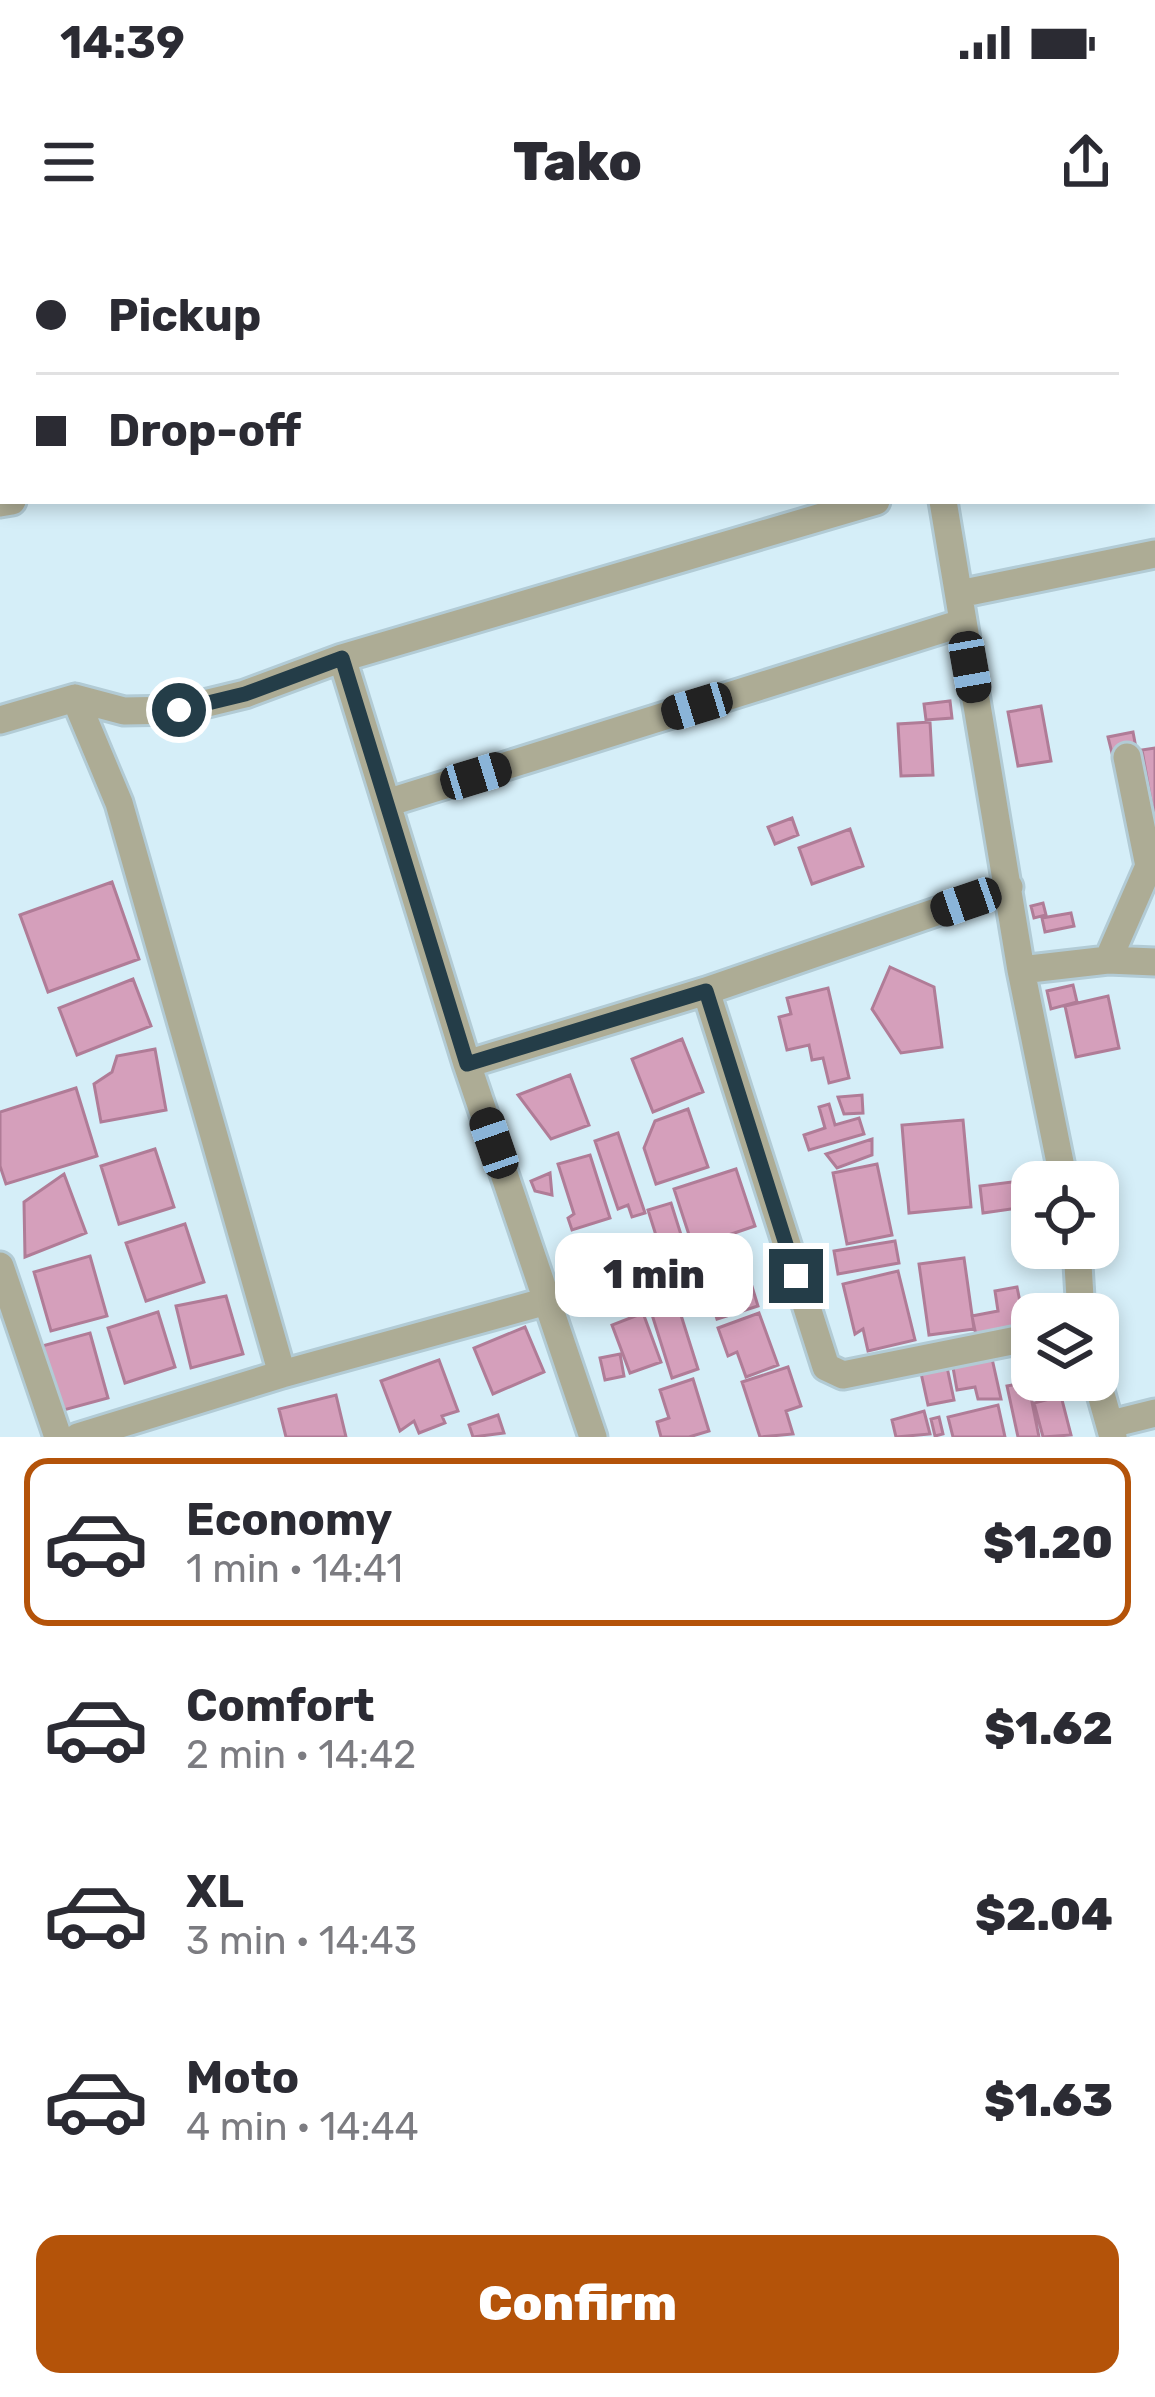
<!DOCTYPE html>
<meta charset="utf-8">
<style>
body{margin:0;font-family:Rubik,sans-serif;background:#f7f7f7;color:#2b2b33;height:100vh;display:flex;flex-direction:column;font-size:45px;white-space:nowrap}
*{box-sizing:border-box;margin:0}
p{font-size:39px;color:#7c7c81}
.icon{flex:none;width:66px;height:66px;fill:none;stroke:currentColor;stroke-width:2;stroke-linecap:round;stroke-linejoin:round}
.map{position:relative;height:1197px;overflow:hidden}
.drawer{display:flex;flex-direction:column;background:#fff;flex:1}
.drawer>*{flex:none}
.hud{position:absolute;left:0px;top:0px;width:1155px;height:264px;box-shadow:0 6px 18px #0003;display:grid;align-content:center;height:264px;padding:0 36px;background:#fff}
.tools{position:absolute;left:1011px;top:921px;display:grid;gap:24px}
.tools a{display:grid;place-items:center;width:108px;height:108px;border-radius:24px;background:#fff;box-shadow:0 6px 18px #0003;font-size:60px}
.end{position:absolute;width:54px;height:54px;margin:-27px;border:15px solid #243d48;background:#fff;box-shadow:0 0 0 6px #fff}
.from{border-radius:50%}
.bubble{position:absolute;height:84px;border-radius:24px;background:#fff;box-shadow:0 6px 18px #0003;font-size:39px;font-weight:800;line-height:84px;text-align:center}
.car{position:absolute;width:36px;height:72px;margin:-36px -18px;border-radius:15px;box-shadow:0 0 9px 3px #0007;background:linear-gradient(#222 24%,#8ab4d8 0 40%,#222 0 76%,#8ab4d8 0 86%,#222 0)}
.hud b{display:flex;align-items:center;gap:42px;height:114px;font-size:45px}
.hud b+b{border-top:3px solid #e1e1e2}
.hud i{width:30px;height:30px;background:#2b2b33}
ul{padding:21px 0 0;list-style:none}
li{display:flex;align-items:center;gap:36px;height:168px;margin:0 24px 18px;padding:0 12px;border:6px solid transparent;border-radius:24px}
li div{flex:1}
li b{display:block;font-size:45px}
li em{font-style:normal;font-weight:800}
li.active{border-color:#b45309}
li>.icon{width:108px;height:108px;stroke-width:1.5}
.action{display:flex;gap:24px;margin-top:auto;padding:24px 36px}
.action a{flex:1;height:138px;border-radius:24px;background:#b45309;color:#fff;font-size:48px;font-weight:800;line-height:138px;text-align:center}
.status{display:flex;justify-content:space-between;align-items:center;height:84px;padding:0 60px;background:#fff;direction:ltr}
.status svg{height:33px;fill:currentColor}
header{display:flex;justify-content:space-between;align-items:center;height:156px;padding:0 36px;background:#fff;font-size:54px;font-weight:800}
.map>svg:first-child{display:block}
.building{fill:#d59fbb;stroke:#b07c97;stroke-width:3}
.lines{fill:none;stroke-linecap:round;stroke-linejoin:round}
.minor-casing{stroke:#b2cbd5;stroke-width:33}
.minor{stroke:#adac95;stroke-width:27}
.route{stroke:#243d48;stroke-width:15}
</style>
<div class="status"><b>14:39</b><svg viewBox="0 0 49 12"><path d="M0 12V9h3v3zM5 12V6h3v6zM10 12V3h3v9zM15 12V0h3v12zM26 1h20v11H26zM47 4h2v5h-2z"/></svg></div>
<header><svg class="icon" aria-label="menu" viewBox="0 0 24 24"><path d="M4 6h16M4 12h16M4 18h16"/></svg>Tako<svg class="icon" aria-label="share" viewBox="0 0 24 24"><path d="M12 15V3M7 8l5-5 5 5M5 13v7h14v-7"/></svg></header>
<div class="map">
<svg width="1155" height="1197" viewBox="0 0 1155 1197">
<rect width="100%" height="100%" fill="#d5eef8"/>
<!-- building -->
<path class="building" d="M950,461L952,478L926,480L924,464Z
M1041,466L1051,521L1018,526L1008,472Z
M930,482L933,535L901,536L898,484Z
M1133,492L1136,508L1112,513L1108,497Z
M1155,508V583L1142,510Z
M792,578L798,595L775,604L768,587Z
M850,589L863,626L812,644L799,608Z
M112,642L139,719L48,752L20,675Z
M1043,663L1046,675L1034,678L1031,666Z
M1071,673L1074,686L1045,692L1042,678Z
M890,727L934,747L942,807L901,813L872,769Z
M133,739L151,786L77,815L59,768Z
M1073,745L1077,762L1051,769L1047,751Z
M828,748L849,838L829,843L823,818L812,820L809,805L787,810L779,777L791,774L787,758Z
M1108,756L1119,808L1076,817L1065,766Z
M682,799L703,852L653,872L632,819Z
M155,809L166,870L101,882L94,844L112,832L117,816Z
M570,835L589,885L551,899L518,855Z
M76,848L97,916L6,944L0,926V872Z
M862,855L863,873L844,874L838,857Z
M829,864L835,885L859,878L864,894L809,910L804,895L825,888L819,867Z
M688,869L708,927L656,944L644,908L655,881Z
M963,880L971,967L909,973L902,885Z
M618,893L645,973L632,977L628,965L618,969L595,901Z
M872,899V915L837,928L826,914Z
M155,909L174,967L119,984L101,926Z
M590,915L610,978L572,990L568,978L574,974L558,924Z
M877,924L892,995L847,1004L833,933Z
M736,929L755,986L693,1007L674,949Z
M550,933L552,955L535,951L531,941Z
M64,934L86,993L25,1017L24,962Z
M1029,940L1032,966L983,973L980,946Z
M671,963L694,1036L671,1043L648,970Z
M185,984L204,1042L146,1061L126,1003Z
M738,1001L758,1066L717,1079L697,1014Z
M895,1001L899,1023L838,1034L834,1011Z
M610,1007L612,1012L626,1009L633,1035L622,1038L626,1053L602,1059L595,1033L587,1032L579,1011Z
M90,1016L107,1076L51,1091L34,1032Z
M964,1018L974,1089L929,1095L919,1024Z
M898,1031L915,1100L868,1111L863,1089L855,1094L843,1044Z
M1017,1047L1026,1091L977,1100L972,1076L998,1071L995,1051Z
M674,1053L698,1129L672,1138L648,1062Z
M226,1056L243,1114L191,1128L176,1066Z
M158,1072L175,1127L125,1143L108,1088Z
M643,1073L661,1122L630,1133L612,1085Z
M759,1073L778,1125L746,1137L737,1112L728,1116L718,1088Z
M525,1087L544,1132L493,1154L474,1108Z
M90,1093L108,1158L60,1171L42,1106Z
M620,1114L624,1136L605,1140L600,1118Z
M991,1114L1001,1159H978L975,1147L957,1150L952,1122Z
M439,1120L458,1171L442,1176L445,1183L419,1193L414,1181L400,1191L381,1141Z
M788,1127L801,1166L786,1171L793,1194L760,1197L742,1142Z
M947,1127L954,1160L928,1165L921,1133Z
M693,1139L709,1191L689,1197H661L657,1182L669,1178L660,1150Z
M1028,1142L1039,1197H1018L1007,1146Z
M336,1155L346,1197H286L279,1169Z
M1061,1156L1071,1195L1043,1197L1034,1163Z
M998,1165L1005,1197H953L948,1177Z
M924,1171L930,1194L896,1197L892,1180Z
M498,1175L504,1193L473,1197L469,1185Z
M939,1177L943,1194L935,1196L931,1179Z"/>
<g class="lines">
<!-- minor casing -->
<g class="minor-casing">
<path id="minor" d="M258,0V3
M646,0L647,3
M769,0L770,3
M892,0L893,3
M943,261L1021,730L1064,942
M0,263L12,261
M959,354L1155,314
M342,418L467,824L593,1197
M75,458L124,471L179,470L245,454L342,418L876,261
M0,480L75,458L119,563L282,1134
M387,563L962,383
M1108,720L1149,626L1127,517
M1021,730L1108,720L1155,722
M706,751L826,1127L843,1135L1032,1097
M467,824L706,751L1009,647
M1077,1008L1081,1074
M0,1026L58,1197
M1097,1140L1113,1197
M1111,1184L1155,1173
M78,1197L282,1134L547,1061"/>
</g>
<!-- minor -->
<use href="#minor" class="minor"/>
</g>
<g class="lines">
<!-- route -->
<path class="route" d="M179,470L245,454L342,418L467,824L706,751L796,1036"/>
</g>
</svg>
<div class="tools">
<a><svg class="icon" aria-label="locate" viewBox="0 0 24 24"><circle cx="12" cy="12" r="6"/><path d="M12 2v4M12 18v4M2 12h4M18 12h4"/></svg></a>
<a><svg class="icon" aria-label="layers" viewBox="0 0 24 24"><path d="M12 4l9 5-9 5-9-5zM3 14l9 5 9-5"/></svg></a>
</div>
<i class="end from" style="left:179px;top:470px"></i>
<i class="end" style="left:796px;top:1036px"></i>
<div class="bubble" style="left:555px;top:993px;width:198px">1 min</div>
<i class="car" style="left:970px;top:427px;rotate:170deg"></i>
<i class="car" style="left:697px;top:466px;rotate:253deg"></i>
<i class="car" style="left:476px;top:536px;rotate:73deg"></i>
<i class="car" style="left:966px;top:662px;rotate:251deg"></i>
<i class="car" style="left:494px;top:903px;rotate:341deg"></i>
<div class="hud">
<b><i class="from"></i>Pickup</b>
<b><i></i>Drop-off</b>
</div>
</div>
<section class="drawer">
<ul>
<li class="active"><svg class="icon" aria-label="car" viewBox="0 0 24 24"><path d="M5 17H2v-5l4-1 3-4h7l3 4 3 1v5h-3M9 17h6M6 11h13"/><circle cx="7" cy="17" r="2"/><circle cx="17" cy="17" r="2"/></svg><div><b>Economy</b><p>1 min · 14:41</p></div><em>$1.20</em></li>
<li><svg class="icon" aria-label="car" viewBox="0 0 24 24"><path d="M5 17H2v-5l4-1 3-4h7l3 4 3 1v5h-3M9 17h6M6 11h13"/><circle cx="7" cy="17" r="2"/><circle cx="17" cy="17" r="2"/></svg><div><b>Comfort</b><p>2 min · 14:42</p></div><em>$1.62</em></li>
<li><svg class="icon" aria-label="car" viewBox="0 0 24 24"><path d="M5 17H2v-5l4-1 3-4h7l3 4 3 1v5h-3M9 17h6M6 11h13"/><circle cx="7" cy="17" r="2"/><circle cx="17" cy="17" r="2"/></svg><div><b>XL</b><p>3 min · 14:43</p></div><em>$2.04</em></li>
<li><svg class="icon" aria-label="car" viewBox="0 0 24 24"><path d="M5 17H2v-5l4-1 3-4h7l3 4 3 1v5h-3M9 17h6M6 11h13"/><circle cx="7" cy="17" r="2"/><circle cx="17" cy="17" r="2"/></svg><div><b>Moto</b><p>4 min · 14:44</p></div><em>$1.63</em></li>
</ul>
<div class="action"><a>Confirm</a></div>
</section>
